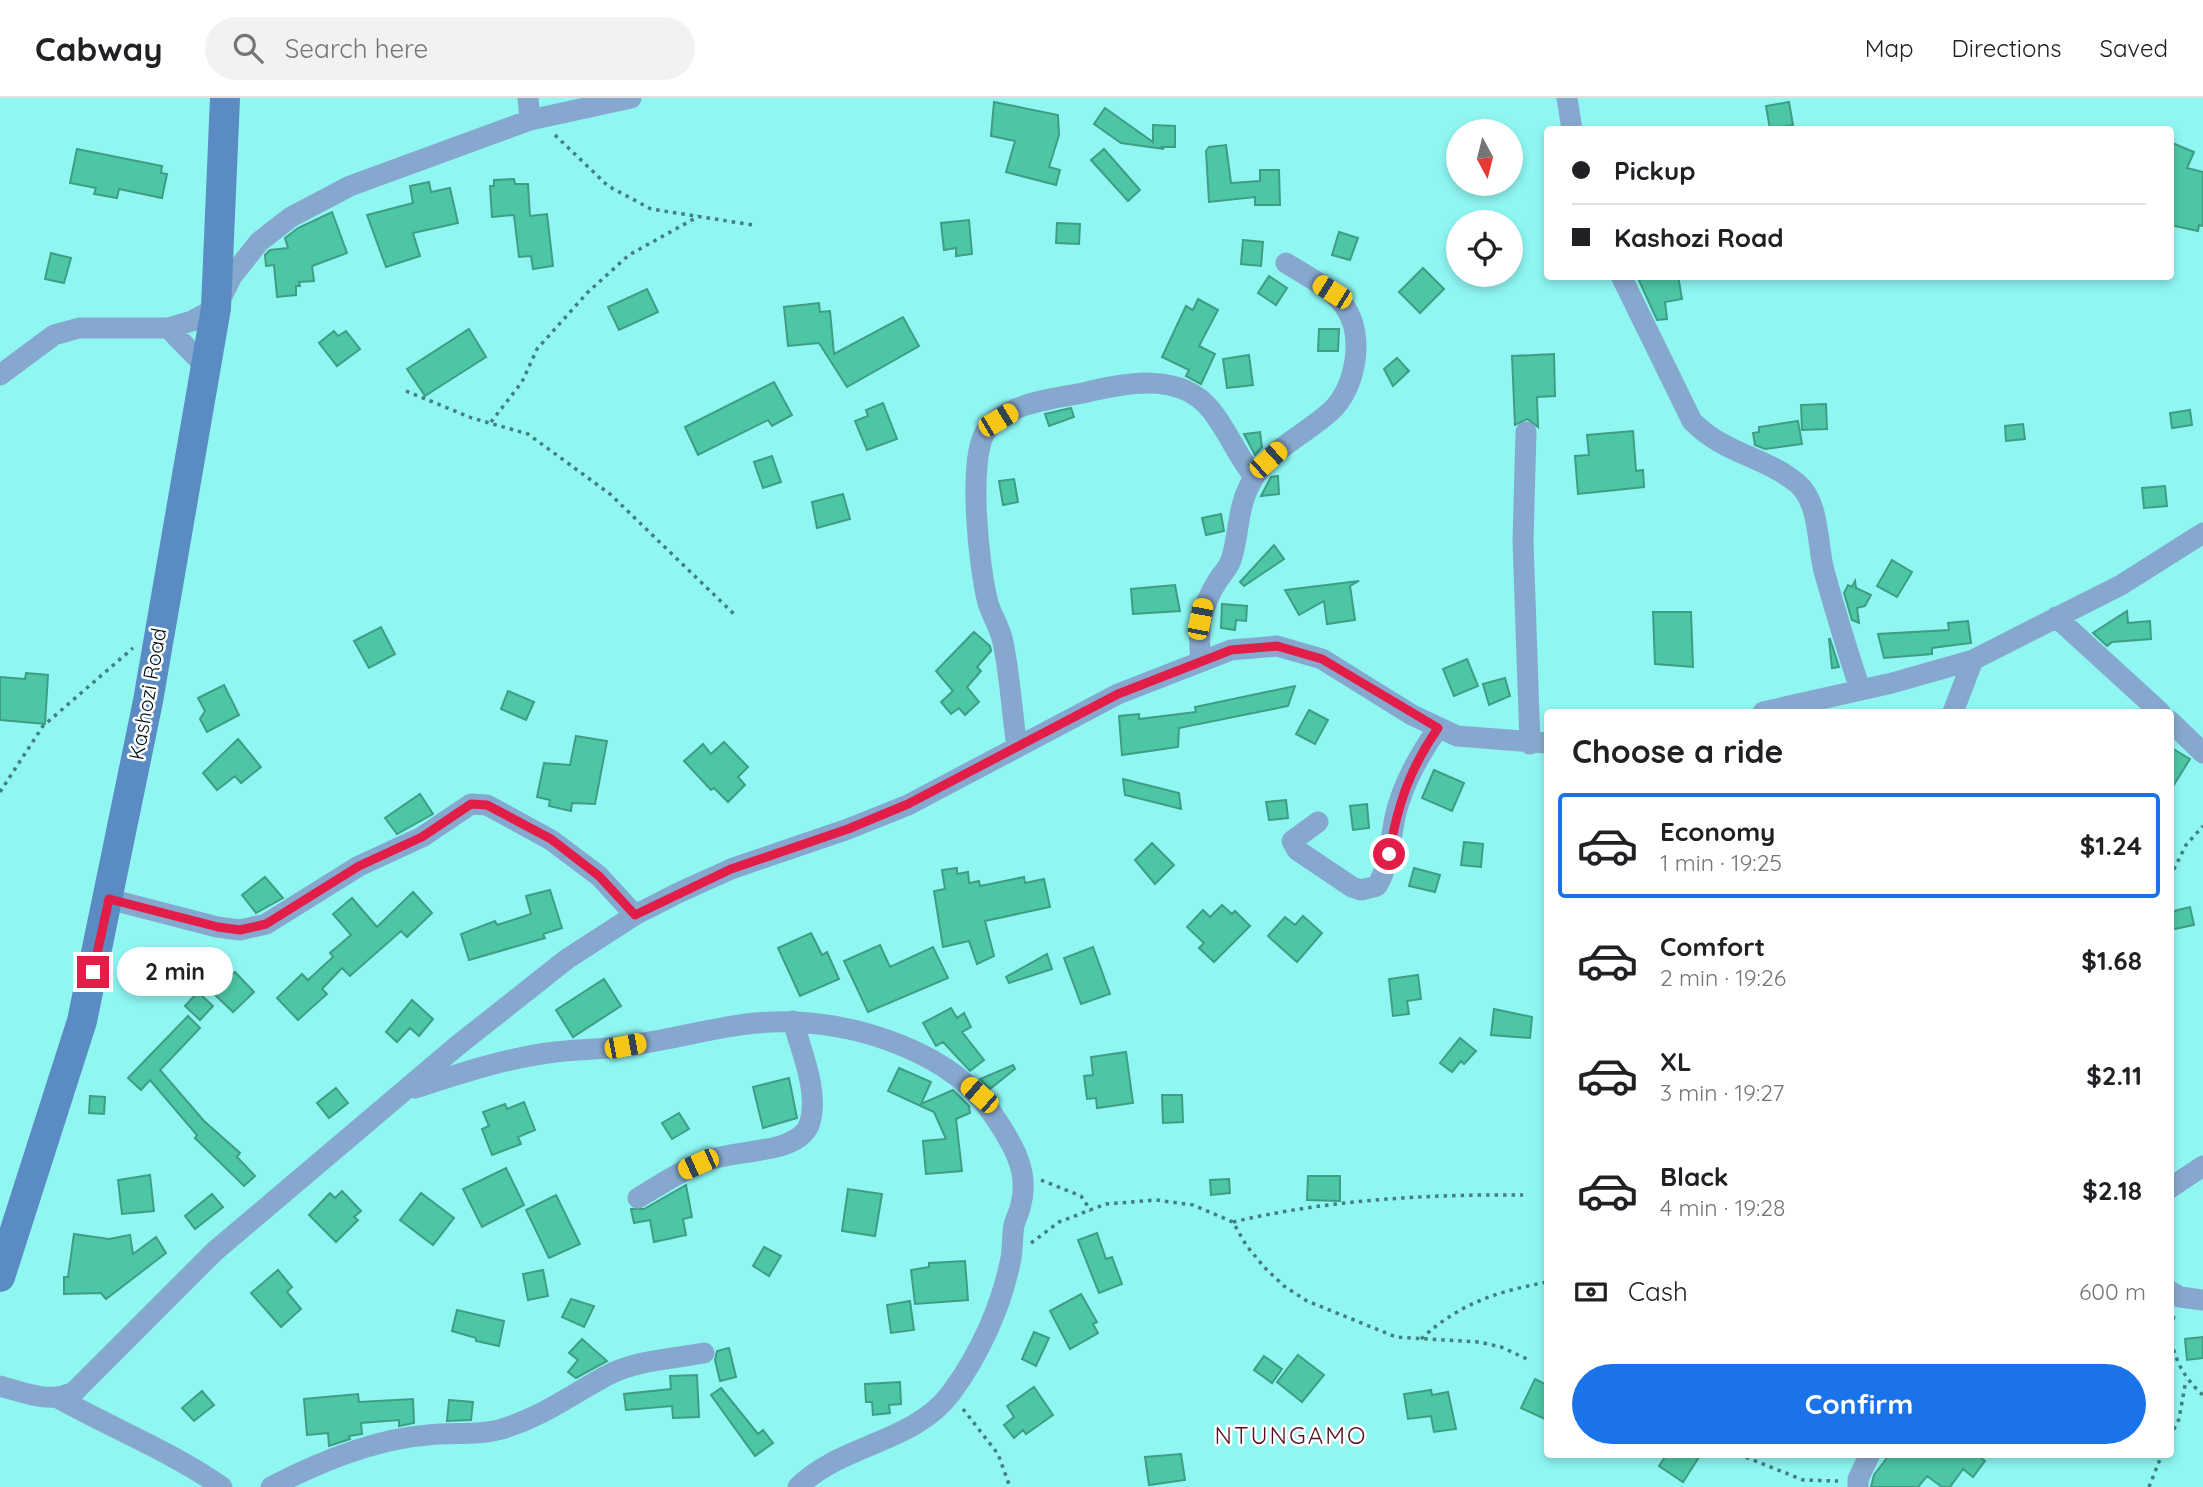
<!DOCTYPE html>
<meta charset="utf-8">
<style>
body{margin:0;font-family:Quicksand,sans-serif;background:#f2f2f2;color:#202124;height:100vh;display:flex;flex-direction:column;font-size:26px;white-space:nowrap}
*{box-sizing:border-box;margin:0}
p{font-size:23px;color:#757577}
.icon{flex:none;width:38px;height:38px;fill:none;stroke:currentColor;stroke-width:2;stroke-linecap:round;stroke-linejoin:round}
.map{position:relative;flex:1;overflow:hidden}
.panel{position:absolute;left:1544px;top:611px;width:630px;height:749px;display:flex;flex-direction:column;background:#fff;border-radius:7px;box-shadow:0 4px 10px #0003}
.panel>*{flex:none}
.guide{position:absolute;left:1544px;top:28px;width:630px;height:154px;border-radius:7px;box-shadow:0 4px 10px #0003;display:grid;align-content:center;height:154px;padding:0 28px;background:#fff}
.needle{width:46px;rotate:173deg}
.controls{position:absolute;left:1446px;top:21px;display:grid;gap:14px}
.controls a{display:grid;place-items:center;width:77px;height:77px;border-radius:50%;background:#fff;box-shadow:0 4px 10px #0003;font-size:35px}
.end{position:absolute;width:32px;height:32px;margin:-16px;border:9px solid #e11d48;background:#fff;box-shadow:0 0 0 4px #fff}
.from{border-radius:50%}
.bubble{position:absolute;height:49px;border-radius:24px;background:#fff;box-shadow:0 4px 10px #0003;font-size:23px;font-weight:700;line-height:49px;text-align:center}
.car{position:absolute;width:21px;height:42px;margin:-21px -10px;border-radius:9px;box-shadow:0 0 5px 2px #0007;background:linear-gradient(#f5c518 24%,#345 0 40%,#f5c518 0 76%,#345 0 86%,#f5c518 0)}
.guide b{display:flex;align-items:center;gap:24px;height:66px;font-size:26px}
.guide b+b{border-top:2px solid #e0e0e0}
.guide i{width:18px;height:18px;background:#202124}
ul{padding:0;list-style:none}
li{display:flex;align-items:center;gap:21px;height:105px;margin:0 14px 10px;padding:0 14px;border:4px solid transparent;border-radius:7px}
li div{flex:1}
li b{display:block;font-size:26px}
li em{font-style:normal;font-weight:700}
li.selected{border-color:#1a73e8}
li>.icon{width:63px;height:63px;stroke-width:1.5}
h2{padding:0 28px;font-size:32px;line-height:84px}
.pay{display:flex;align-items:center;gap:18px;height:77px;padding:0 28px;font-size:26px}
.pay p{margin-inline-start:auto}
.cta{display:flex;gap:14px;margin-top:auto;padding:14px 28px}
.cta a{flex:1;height:80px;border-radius:42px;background:#1a73e8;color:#fff;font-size:28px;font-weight:700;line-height:80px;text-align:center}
header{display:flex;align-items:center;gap:42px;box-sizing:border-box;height:98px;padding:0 35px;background:#fff;border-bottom:2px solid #e0e0e0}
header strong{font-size:33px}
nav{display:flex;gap:38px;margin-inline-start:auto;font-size:24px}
.search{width:490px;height:63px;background:#f2f2f2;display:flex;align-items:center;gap:18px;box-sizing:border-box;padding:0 24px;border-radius:38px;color:#757577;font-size:26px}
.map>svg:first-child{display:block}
.building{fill:#4dc6a6;stroke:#3f9d84;stroke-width:2}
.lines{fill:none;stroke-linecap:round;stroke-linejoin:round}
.path{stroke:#437f7c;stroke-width:3.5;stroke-dasharray:3.5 5;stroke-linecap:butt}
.minor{stroke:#87a8ce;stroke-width:21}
.secondary{stroke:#5a8bc3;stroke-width:30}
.route{stroke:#e11d48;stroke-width:9}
.labels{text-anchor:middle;stroke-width:5;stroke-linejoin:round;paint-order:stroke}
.street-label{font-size:21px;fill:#011615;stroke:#fff}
.quarter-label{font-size:24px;letter-spacing:2px;fill:#540f1f;stroke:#fff}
</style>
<header>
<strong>Cabway</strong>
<div class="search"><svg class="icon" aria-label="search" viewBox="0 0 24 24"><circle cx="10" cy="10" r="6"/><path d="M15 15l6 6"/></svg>Search here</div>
<nav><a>Map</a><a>Directions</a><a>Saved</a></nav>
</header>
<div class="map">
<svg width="2203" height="1389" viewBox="0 0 2203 1389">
<rect width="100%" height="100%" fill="#8ff6f2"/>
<!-- building -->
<path class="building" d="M994,4L1058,17L1059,37L1049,69L1060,72L1056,87L1006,74L1015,43L991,38Z
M1789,4L1793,27L1770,31L1766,8Z
M1105,10L1153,44V27L1175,28V49H1160L1164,51L1121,45L1094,26Z
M2170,44L2194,54L2187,70L2203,74V128L2199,127L2198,133L2170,127Z
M1226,47L1231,85L1260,83V72H1279L1280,107H1255V99L1209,104L1206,53L1209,49Z
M77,51L162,68L161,75L167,76L162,100L119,91L117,100L94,96L96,90L70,85Z
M1104,51L1140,92L1128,103L1091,62Z
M514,81L515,86H528L530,118L547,116L553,168L533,171L531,158L519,159L514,117L492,119L490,88H494V82Z
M429,84L431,94L450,90L458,125L413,135L420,158L386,169L367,117L413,105L410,88Z
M332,114L347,155L312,168L314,183L299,184L300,188H296V197L277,199L274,167L266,168L265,157L270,152L288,150L285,140L298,130Z
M969,122L972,156L956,158V150L944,152L941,125Z
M1057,125L1080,126L1079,146L1056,145Z
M1339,134L1358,140L1350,162L1332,157Z
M1243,142L1263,144L1261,168L1241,166Z
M51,155L71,160L64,185L45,181Z
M1423,170L1444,191L1420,215L1399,194Z
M1269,178L1287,190L1276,207L1258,195Z
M1637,178H1678L1682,201L1665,204L1667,221L1657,222Z
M647,191L658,214L619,232L608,209Z
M1198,201L1218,212L1199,248L1215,256L1201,286L1186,278L1189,272L1162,259L1186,208L1193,212Z
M819,205L820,214L830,213L834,256L903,219L919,248L847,289L819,245L788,248L784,209Z
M469,231L486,259L425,298L407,271Z
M1319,231H1339L1338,253H1318Z
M334,233L338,238L346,233L360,251L337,268L319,245Z
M1554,256L1555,298L1537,299L1538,329L1527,321L1515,327L1512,258Z
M1249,257L1253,287L1227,290L1223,261Z
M1397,260L1409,273L1393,288L1384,271Z
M774,284L792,317L772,328L768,322L698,357L685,329Z
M883,305L897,341L867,352L855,323L868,318L866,312Z
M1826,306L1827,331L1802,332L1801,307Z
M1071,310L1074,319L1049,328L1045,316Z
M2190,312L2192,327L2172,330L2170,315Z
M1798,323L1802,346L1765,351L1755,347L1753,335L1759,334V329Z
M2023,326L2025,341L2006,343L2005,328Z
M1633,333L1636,373L1643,372L1644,389L1578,396L1575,358L1589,357L1587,337Z
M1260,334L1262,349L1255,357L1244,336Z
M772,358L781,384L763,390L754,364Z
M1278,378L1279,396L1261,398L1271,379Z
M1014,381L1018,404L1003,407L999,383Z
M2165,388L2167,408L2144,410L2142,390Z
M843,396L850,421L817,430L812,404Z
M1221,416L1224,433L1206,437L1202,420Z
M1274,447L1284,461L1244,488L1240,484Z
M1892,462L1912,474L1897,499L1877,488Z
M1359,483L1350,488L1355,522L1327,526L1324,503L1299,517L1285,492Z
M1855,483L1856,490L1871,497L1865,508L1857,510L1859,525L1852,522L1844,495L1848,487L1852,489Z
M1175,487L1180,513L1133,516L1131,491Z
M1222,506L1247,508L1246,523L1236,522L1235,532L1221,530Z
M2127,513L2128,525L2150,523L2151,541L2112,544L2107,548L2093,535Z
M1653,514H1691L1693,569L1655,566Z
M1968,523L1971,545L1932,550V556L1884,560L1878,536L1949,532L1948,525Z
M381,529L395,556L369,570L354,543Z
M974,534L990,548L991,553L977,569L981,573L967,589L979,604L965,617L959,610L951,616L941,604L953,593L936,573Z
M1829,541H1830L1839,569L1832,570Z
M1467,561L1478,588L1454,598L1443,571Z
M26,575L48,577L45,626L0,622V579L25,581Z
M1505,580L1510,598L1489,607L1483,586Z
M224,587L239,617L207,634L200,621L205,613L198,600Z
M1295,588L1288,608L1179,630L1178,649L1122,657L1119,618L1139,616V621L1196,614L1195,609Z
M508,593L534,604L526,622L501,611Z
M1309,612L1328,622L1315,646L1296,636Z
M576,638L607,643L595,706L572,705L571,713L549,708L550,702L537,699L544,665L570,667Z
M238,641L261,669L241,685L235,678L217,692L203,675Z
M724,644L748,669L738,679L745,687L728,704L714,690L711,692L684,663L703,646L711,656Z
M2170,649L2190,661L2170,693Z
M1434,672L1464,685L1452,713L1422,700Z
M1123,681L1179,695L1181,711L1125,697Z
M420,696L433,716L397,736L385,720Z
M1286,702L1288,720L1269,722L1266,704Z
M1367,706L1369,730L1353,732L1350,708Z
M1464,744L1483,746L1481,769L1461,767Z
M1152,745L1174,767L1155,786L1135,762Z
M957,770V776L968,774L969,785L979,783L980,788L1024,779L1025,785L1044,781L1050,809L985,823L994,858L977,866L969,843L943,849L934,793L945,791L942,772Z
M1414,770L1440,777L1435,794L1409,788Z
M265,779L283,800L256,815L242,797Z
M550,792L562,830L543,836L545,840L469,862L461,836L495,823L497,827L531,816L526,798Z
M413,794L432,815L407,839L401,833L350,878L342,870L322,891L327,896L298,922L277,900L302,876L308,882L333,859L330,855L351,837L333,816L352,800L377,829Z
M1222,807L1232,816L1235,813L1250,828L1214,864L1199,850L1204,845L1187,829L1203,812L1210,819Z
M2190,809L2194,827L2170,832V814Z
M1303,818L1322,835L1297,864L1268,838L1285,819L1295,827Z
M811,835L822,857L827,854L839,881L800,898L778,850Z
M880,847L890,869L933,849L948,880L868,914L844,863Z
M1093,849L1110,896L1081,906L1064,860Z
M1047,856L1052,871L1009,885L1006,879Z
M235,874L254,894L233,914L213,895Z
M1418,877L1421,901L1407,903L1409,916L1393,918L1389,881Z
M604,881L621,908L573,939L556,912Z
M198,894L213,908L200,922L185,908Z
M412,902L433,921L419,938L410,930L397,944L386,934Z
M951,910L957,920L964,915L971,929L962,934L984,962L970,973L943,944L936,948L923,925Z
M1494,911L1532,919L1530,940L1491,937Z
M188,918L200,930L160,972L204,1023L240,1055L237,1059L255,1078L244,1088L195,1040L197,1037L150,982L141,992L128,980Z
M1460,940L1476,953L1464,966L1461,963L1452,974L1440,965Z
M1126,954L1133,1005L1097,1010L1096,1000L1087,1001L1084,978L1093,977L1091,959Z
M1013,967L1015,971L990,991L980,981Z
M899,970L931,984L921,1006L953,992L969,1008L970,1015L956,1021L962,1073L926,1076L923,1043L946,1041L934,1014L888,993Z
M789,980L797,1020L763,1030L753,989Z
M336,990L348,1005L329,1020L317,1005Z
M1162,997H1182L1183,1024L1163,1025Z
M90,998L105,999L104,1016L89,1015Z
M524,1004L535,1032L518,1039L521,1046L492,1057L482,1031L489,1028L483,1014L505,1006L507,1011Z
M679,1015L689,1031L672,1041L662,1025Z
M506,1070L524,1107L482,1129L463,1091Z
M150,1077L154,1113L122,1116L118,1082Z
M1308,1078H1340V1103L1307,1102Z
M1229,1081L1230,1095L1211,1097L1210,1082Z
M686,1087L692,1119L683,1121L686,1137L654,1144L650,1122L634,1125L631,1111H644Z
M848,1091L882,1096L875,1138L842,1133Z
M342,1093L361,1113L354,1119L358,1122L336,1144L309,1117L330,1095L335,1100Z
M421,1095L454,1120L433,1147L400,1122Z
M212,1096L223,1109L195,1131L185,1118Z
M556,1097L580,1146L549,1160L526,1112Z
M1097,1135L1106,1161L1112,1159L1122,1186L1099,1195L1078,1142Z
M74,1136L109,1141L130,1137L133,1156L156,1139L166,1155L106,1201L101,1195L64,1196V1179H68Z
M764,1149L781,1158L769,1178L753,1168Z
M965,1163L968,1202L915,1206L911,1172L929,1169V1165Z
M278,1172L292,1189L287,1194L301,1211L281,1229L251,1195Z
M543,1172L548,1198L528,1202L523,1176Z
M1081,1196L1097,1224L1093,1226L1098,1235L1070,1251L1050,1213Z
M571,1201L594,1208L584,1229L562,1219Z
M910,1203L914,1232L891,1235L887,1207Z
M457,1212L504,1223L499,1248L476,1243V1240L452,1233Z
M1034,1234L1049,1240L1036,1268L1022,1261Z
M2203,1239V1260L2187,1262L2185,1241Z
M582,1241L607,1263L576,1280L568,1274L578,1262L569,1255Z
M729,1250L736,1279L720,1283L715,1262L717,1253Z
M1298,1257L1324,1277L1302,1304L1277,1284Z
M1264,1258L1282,1271L1272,1285L1254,1272Z
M697,1277L699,1319L673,1320L672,1308L626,1312L624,1296L671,1291L670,1278Z
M1535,1281L1547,1287V1322L1521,1310Z
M900,1284L901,1306L889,1307L890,1315L873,1317L872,1304H866L865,1286Z
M1034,1289L1053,1317L1026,1336L1023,1332L1014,1340L1004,1327L1014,1319L1007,1308Z
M721,1290L758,1336L763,1332L773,1345L755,1358L711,1297Z
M1431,1292L1432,1297L1448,1294L1456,1331L1434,1334L1431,1318L1408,1321L1404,1296Z
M202,1293L214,1307L194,1323L182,1310Z
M358,1296L359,1304L413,1301L414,1325L399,1328V1322L361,1325L362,1336L349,1338L350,1341L329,1348L328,1335L307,1337L304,1301Z
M449,1302L473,1304L471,1322L447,1323Z
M1181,1356L1185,1382L1149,1387L1145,1359Z
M1667,1356H1701L1683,1384L1659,1368Z
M1890,1356H1976L1985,1363L1973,1379L1963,1371L1950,1389H1942L1927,1378L1918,1389H1871L1874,1377Z"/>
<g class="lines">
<!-- path -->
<path class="path" d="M555,37L608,88L651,111L753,127
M406,293L472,320L528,336L610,396L736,518
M491,324L522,284L537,251L588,194L629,157L699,118
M0,694L43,628L133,550
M2170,779L2186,747L2203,728
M1041,1082L1081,1098L1091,1113
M1233,1124C1326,1102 1427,1096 1523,1097
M1031,1145L1059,1124L1106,1106L1156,1102L1193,1107L1233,1124L1246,1147L1264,1169L1284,1188L1307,1203L1396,1239L1479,1244L1501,1249L1527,1261
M2174,1218C2165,1247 2181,1278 2203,1297
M1421,1241C1460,1205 1496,1194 1547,1184
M963,1311L998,1356L1010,1389
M2170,1339L2179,1321L2186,1282
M1738,1356L1803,1382L1838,1383
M2149,1389L2162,1356"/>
<!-- minor -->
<path class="minor" d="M528,0L530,22
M1567,0L1572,32
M1621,178L1692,323C1725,357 1765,358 1798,386C1820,405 1817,447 1824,473C1835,512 1847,552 1860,591
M168,230L205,268
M0,277L54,237L79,230H168L192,223L216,210L232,178L259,144L291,119L350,88L530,22L631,0
M1526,334L1523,443L1530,646
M2056,519L2160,614
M1201,562C1197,530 1201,509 1218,482C1223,475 1230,468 1232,459C1240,431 1237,405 1255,378C1274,349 1306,336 1331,313C1356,290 1365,238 1345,209C1331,189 1306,178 1286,165
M1763,614L1892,585L1973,562L2121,487L2203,435
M1953,614L1973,562
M2170,623L2203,655
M1017,649C1012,615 1010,578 1003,544C1000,530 992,518 988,505C979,471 967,361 986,333C1006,305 1052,301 1083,295C1125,285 1180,273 1211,312C1228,333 1237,358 1254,378
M1318,724L1292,743L1297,752L1352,789L1361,792L1377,788C1390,766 1390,743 1395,719C1402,687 1419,657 1438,630
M109,801L217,829L240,832L266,826L359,768L422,739L471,706L487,707L551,742L599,778L635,817
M415,990C458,976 503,961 548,955C574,951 599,952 625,948C681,941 737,921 794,924C864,927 952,956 992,1015C1011,1043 1030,1072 1021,1106C1020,1113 1016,1120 1014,1127C1012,1138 1013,1149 1011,1160C1002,1207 980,1256 951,1295C914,1345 841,1346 798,1389
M2170,1090L2203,1068
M638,1100C661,1086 684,1071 709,1062C736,1051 801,1057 810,1024C819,993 801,953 793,923
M2170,1193L2180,1199L2203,1202
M0,1288C25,1295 50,1306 74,1294L215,1153L457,948L567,861L635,817L678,795L731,771L848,731L908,707L1118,596L1231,552L1277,548L1322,561L1412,617L1457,638L1547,645
M60,1301C114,1331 172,1354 222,1389
M271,1389C317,1365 375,1341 428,1337C453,1334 477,1338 502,1331C544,1318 569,1298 606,1278C635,1262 672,1261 704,1255
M1858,1389V1381L1870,1356"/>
<!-- secondary -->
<path class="secondary" d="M0,1179L82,923L148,603L216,210L225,0"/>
</g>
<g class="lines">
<!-- route -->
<path class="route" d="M93,874L109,801L218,829L240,832L266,826L359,768L422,739L471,706L487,707L551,741L599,778L635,817L731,771L848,731L908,706L1118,596L1231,552L1277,548L1322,561L1438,630C1409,672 1398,706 1389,756"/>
</g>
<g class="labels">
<!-- street labels -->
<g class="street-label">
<text transform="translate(148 596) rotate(-80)" y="7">Kashozi Road</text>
</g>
<!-- quarter labels -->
<g class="quarter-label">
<text x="1291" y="1346">NTUNGAMO</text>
</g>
</g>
</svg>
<div class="controls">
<a><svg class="needle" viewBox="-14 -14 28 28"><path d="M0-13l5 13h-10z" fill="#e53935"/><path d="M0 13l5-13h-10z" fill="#757577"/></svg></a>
<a><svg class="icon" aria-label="locate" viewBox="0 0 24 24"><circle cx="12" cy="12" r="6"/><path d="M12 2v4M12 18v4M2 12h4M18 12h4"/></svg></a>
</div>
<i class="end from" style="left:1389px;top:756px"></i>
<i class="end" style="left:93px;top:874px"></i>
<div class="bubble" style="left:117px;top:849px;width:116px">2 min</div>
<i class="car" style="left:1332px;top:194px;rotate:302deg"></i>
<i class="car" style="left:998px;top:322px;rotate:59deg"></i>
<i class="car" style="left:1268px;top:362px;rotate:48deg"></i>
<i class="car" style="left:1200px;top:521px;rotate:11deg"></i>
<i class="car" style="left:625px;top:948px;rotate:79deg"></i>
<i class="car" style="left:979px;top:997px;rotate:311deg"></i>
<i class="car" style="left:698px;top:1066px;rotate:246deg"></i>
<div class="guide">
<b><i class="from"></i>Pickup</b>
<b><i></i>Kashozi Road</b>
</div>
<section class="panel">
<h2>Choose a ride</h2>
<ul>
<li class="selected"><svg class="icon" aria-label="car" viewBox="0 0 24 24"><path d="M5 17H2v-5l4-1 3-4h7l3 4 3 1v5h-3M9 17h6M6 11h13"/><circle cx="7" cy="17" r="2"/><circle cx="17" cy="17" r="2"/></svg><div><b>Economy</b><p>1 min · 19:25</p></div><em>$1.24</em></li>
<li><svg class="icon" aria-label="car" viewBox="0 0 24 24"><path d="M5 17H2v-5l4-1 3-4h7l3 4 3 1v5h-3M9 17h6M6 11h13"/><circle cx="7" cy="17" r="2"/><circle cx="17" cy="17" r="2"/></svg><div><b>Comfort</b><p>2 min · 19:26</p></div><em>$1.68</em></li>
<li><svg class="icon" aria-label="car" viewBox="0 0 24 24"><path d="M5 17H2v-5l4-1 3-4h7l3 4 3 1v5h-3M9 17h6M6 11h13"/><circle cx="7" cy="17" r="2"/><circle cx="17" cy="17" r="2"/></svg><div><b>XL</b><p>3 min · 19:27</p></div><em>$2.11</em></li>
<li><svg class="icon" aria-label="car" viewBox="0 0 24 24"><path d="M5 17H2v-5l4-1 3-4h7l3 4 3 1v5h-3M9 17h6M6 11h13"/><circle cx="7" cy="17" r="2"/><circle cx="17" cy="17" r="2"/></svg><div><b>Black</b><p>4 min · 19:28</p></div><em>$2.18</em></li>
</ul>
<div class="pay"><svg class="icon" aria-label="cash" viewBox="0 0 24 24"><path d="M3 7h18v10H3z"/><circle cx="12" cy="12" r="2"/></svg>Cash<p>600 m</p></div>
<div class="cta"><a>Confirm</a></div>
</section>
</div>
